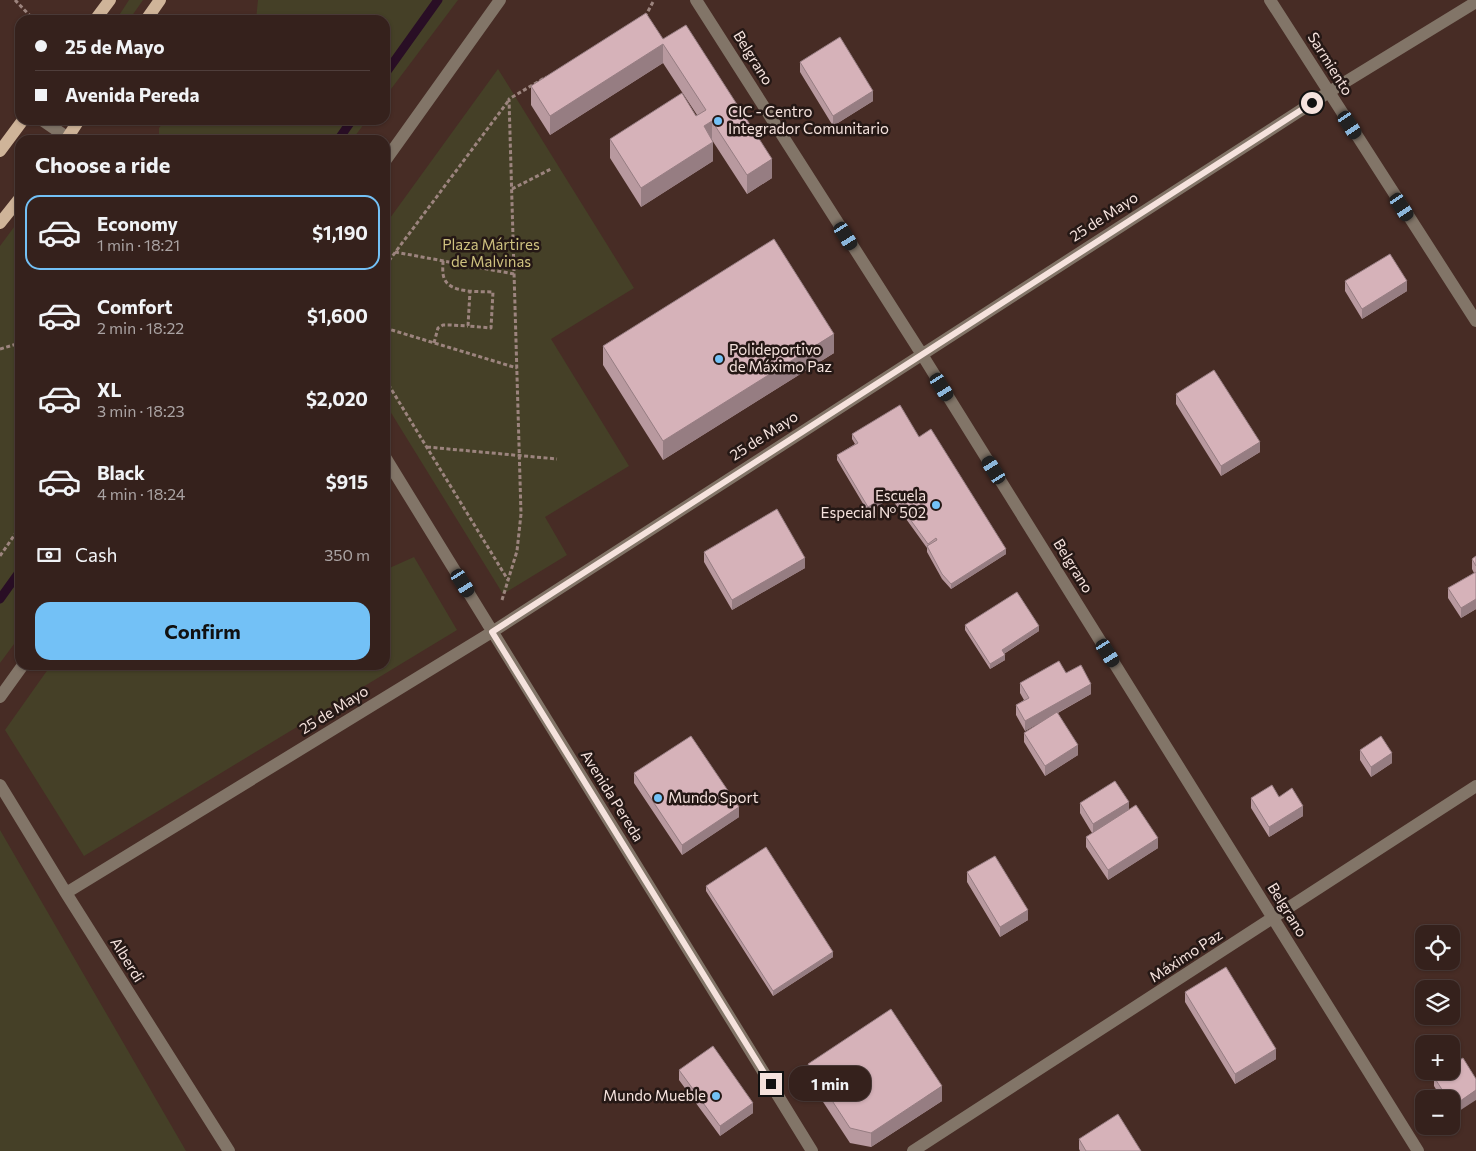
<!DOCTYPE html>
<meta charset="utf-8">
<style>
body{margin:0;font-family:Commissioner,sans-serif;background:#402e29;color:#f1f3f6;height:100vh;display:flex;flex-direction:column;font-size:19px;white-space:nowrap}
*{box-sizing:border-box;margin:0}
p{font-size:16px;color:#aaa3a3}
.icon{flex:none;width:28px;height:28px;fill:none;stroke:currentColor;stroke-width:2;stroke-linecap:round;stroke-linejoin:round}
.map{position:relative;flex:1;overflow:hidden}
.sheet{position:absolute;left:15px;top:135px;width:375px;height:535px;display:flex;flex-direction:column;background:#35211c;border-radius:15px;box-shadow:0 1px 4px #0004,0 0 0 1px #4f3e3b}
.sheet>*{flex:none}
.banner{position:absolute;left:15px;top:15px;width:375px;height:110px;border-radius:15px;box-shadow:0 1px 4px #0004,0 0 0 1px #4f3e3b;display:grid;align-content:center;height:110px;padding:0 20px;background:#35211c}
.fabs{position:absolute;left:1415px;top:925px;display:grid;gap:10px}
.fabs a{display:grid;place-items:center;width:45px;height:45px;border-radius:10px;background:#35211c;box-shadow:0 1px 4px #0004,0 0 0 1px #4f3e3b;font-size:25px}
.end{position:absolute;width:22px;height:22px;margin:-11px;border:6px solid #f5e2dd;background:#111;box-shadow:0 0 0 2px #111}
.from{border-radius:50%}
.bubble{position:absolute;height:35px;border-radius:15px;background:#35211c;box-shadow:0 1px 4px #0004,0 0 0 1px #4f3e3b;font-size:16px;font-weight:700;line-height:35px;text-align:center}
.car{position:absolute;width:15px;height:30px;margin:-15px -8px;border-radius:6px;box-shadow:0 0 4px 1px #0007;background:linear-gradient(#222 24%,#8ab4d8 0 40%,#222 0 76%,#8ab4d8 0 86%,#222 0)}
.banner b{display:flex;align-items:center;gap:18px;height:48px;font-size:19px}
.banner b+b{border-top:1px solid #4f3e3b}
.banner i{width:12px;height:12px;background:#f1f3f6}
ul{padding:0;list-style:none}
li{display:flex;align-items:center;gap:15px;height:75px;margin:0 10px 8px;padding:0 10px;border:2px solid transparent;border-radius:15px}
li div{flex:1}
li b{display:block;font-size:19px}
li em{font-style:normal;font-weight:700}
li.active{border-color:#73c1f6}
li>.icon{width:45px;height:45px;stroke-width:1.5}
h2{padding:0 20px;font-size:22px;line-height:60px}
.pay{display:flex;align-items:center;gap:12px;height:55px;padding:0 20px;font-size:19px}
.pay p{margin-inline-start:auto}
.cta{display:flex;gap:10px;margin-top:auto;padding:10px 20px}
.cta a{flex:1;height:58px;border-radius:15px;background:#73c1f6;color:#111;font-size:20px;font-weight:700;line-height:58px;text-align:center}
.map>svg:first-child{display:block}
.green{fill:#454027}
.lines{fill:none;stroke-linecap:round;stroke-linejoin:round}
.stream{stroke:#290e25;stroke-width:9}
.path{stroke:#9c847e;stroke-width:3;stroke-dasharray:4 2.5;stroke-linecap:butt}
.minor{stroke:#827568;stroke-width:12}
.major{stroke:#cfb499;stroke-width:12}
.wall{fill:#b8999f}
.shaded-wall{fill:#967d82}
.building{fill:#d6b2b9;stroke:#967d82}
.route{stroke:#f5e2dd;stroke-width:6}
.poi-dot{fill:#73c1f6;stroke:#251815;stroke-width:2}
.labels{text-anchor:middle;stroke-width:5;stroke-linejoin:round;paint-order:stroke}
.street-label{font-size:15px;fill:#f5e2dd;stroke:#251815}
.poi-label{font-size:15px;fill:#f5e2dd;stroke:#251815;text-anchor:start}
.park-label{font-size:15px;fill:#cec17f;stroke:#251815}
</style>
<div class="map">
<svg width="1476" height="1151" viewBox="0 0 1476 1151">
<rect width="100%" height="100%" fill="#472c25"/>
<!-- green -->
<path class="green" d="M129,0H143L129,20H116Z
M258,0H458L385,97V20H256Z
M498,69L634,288L551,339L629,466L545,517L567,555L503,594L385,403V225Z
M165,120H367L352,140H159V128Z
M20,219V636L0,663V246Z
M414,557L457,630L84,856L5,730L51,665H385V570Z
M0,830L186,1151H0Z"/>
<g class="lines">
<!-- stream -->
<path class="stream" d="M385,74L438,0
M338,140L352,120
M0,599L20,571"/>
<!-- path -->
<path class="path" d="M15,0L34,20
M645,17L654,0
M512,189L551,169
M395,252L514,274
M443,261C443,266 442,272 444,278C450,294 479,291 493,292L491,328L468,326L470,291
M385,266L509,100
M385,328L517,368
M434,343L438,328L443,325H450L468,326
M0,349L20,343
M385,379L508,580
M427,447L557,459
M0,556L20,527
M502,600L517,551L521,514L509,99L546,77"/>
<!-- minor -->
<path class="minor" d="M696,0L921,353L1418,1151
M1270,0L1476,321
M42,120L71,140
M385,161L500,0
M385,457L812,1151
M0,697L23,665
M0,785L66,893L229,1151
M66,893L492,632L1329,92L1476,2
M913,1151L1476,786"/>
<!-- major -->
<path class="major" d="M95,20L110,0
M146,20L160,0
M66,140L79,120
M0,151L23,120
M0,223L20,198"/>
</g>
<!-- wall -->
<path class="wall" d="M663,39L772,178L747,194L712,140L713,161L641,207L610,158V139L697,115L663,63L550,135L531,105V86Z
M800,62L873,101L833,126L800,72Z
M1345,281L1407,291L1362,319L1345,291Z
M603,346L834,353L663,460L603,365Z
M1176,394L1260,452L1221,476L1176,404Z
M852,434L919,437L1006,554L951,589L942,579L927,552V548L891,498L868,512L837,460V455L855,444L852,439Z
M704,552L805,568L732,610L704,562Z
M1476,556V609L1461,618L1448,598V588L1474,573L1472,569V559Z
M965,625L1039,631L1004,654L1005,660L990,669L965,630Z
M1066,673L1091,694L1058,713L1078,755L1045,776L1024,742V733L1046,719L1025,731L1016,715V705L1024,700L1020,693V683Z
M1360,750L1392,763L1371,777L1360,760Z
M634,773L739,817L682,855L634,783Z
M1279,797L1303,816L1269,837L1251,808V798Z
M1080,803L1129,809L1158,848L1108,880L1086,847V837L1092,833L1080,813Z
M967,872L1028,920L1000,937L967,882Z
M706,886L833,957L773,996L706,891Z
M1185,992L1276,1059L1235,1084L1185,1002Z
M808,1064L942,1101L871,1147L850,1143L808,1079Z
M679,1070L753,1113L720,1136L679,1080Z
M1434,1077L1476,1079L1453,1115L1451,1113V1099H1442L1434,1086Z
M1079,1139L1141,1151H1080L1079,1149Z"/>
<!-- shaded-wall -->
<path class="shaded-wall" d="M663,44V63L550,135V116Z
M873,91V101L833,126V116Z
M712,121V140L704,126Z
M713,142V161L641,207V188Z
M772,159V178L747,194V175Z
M1407,281V291L1362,319V309Z
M834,334V353L663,460V441Z
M1260,442V452L1221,476V466Z
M891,493V498L868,512V507Z
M1006,549V554L951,589V584Z
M805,558V568L732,610V600Z
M1476,599V609L1461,618V608Z
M1039,626V631L1002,655V650Z
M1005,655V660L990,669V664Z
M1091,684V694L1025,731V721Z
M1078,745V755L1045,776V766Z
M1392,753V763L1371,777V767Z
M1129,802V812L1093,834V824Z
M1303,806V816L1269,837V827Z
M739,807V817L682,855V845Z
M1158,838V848L1108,880V870Z
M1028,910V920L1000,937V927Z
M833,952V957L773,996V991Z
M1276,1049V1059L1235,1084V1074Z
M942,1086V1101L871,1147V1133Z
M1476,1090V1100L1453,1115V1106Z
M753,1103V1113L720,1136V1126Z"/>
<!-- building -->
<path class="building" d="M646,13L663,39L686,25L772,159L747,175L712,121L704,126L713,142L641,188L610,139L682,93L696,116L706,110L663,44L550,116L531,86Z
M840,37L873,91L833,116L800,62Z
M774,239L834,334L663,441L603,346Z
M1390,254L1407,281L1362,309L1345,281Z
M1214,370L1260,442L1221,466L1176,394Z
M900,405L919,437L931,429L1006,549L951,584L942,574L927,546L937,540L936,538L928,544L891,493L868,507L837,455L858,443L852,434Z
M777,509L805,558L732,600L704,552Z
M1476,556V566L1472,559Z
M1476,572V599L1461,608L1448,588Z
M1017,592L1039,626L1002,650L1005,655L990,664L965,625Z
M1059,661L1066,673L1081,665L1091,684L1025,721L1016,705L1029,698L1020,683Z
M1057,712L1078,745L1045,766L1024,733Z
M691,736L739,807L682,845L634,773Z
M1381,736L1392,753L1371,767L1360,750Z
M1115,781L1129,802L1093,824L1080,803Z
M1272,785L1279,797L1292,788L1303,806L1269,827L1251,798Z
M1136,805L1158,838L1108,870L1086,837Z
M766,847L833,952L773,991L706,886Z
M995,856L1028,910L1000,927L967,872Z
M1226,967L1276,1049L1235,1074L1185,992Z
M891,1009L942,1086L871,1133L850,1128L808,1064Z
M713,1046L753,1103L720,1126L679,1070Z
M1463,1058L1476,1079V1090L1453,1106L1451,1103V1099H1448L1434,1077L1442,1071H1451V1065Z
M1118,1114L1141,1151H1086L1079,1139Z"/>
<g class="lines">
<!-- route -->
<path class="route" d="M771,1084L492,632L1312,103"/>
</g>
<!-- markers -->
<g class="poi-dot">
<circle cx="718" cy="121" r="5"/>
<circle cx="719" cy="359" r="5"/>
<circle cx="936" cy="505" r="5"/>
<circle cx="658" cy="798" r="5"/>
<circle cx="716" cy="1096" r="5"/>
</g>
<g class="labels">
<!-- street labels -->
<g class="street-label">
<text transform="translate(753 58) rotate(58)" y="5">Belgrano</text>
<text transform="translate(1330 64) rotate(58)" y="5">Sarmiento</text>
<text transform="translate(1104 217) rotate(-33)" y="5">25 de Mayo</text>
<text transform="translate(764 436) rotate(-33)" y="5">25 de Mayo</text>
<text transform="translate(1073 566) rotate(58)" y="5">Belgrano</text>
<text transform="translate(334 710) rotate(-32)" y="5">25 de Mayo</text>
<text transform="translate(612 796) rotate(58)" y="5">Avenida Pereda</text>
<text transform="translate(1287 910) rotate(58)" y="5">Belgrano</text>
<text transform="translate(1186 956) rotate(-33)" y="5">Máximo Paz</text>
<text transform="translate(127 960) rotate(58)" y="5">Alberdi</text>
</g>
<!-- poi labels -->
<g class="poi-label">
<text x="728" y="117">CIC - Centro<tspan x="728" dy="17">Integrador Comunitario</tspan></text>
<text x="729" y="355">Polideportivo<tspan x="729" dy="17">de Máximo Paz</tspan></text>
<text x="926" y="501" text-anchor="end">Escuela<tspan x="926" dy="17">Especial Nº 502</tspan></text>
<text x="668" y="803">Mundo Sport</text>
<text x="706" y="1101" text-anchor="end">Mundo Mueble</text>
</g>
<!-- park labels -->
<g class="park-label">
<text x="491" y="250">Plaza Mártires<tspan x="491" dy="17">de Malvinas</tspan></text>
</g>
</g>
</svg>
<div class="fabs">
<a><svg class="icon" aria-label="locate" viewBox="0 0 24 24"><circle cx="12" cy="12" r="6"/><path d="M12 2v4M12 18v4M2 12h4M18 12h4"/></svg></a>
<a><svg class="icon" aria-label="layers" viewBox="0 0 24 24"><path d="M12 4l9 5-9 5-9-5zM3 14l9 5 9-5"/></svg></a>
<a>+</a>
<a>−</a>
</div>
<i class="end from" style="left:1312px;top:103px"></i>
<i class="end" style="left:771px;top:1084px"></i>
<div class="bubble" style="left:789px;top:1066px;width:82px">1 min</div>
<i class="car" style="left:1350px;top:125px;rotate:147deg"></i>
<i class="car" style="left:1402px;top:207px;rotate:147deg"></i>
<i class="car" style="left:846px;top:236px;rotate:148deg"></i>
<i class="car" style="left:942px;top:387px;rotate:148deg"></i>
<i class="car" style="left:994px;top:470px;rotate:328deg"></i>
<i class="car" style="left:463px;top:583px;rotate:148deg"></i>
<i class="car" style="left:1108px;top:653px;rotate:148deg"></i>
<div class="banner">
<b><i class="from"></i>25 de Mayo</b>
<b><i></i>Avenida Pereda</b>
</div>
<section class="sheet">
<h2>Choose a ride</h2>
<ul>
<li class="active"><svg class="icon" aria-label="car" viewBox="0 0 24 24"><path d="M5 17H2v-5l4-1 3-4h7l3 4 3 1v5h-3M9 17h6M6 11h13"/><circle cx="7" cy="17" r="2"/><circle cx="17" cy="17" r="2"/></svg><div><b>Economy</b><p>1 min · 18:21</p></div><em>$1,190</em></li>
<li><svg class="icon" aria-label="car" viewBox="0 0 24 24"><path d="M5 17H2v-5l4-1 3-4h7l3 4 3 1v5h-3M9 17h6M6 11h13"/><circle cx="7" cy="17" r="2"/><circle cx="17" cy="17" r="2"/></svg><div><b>Comfort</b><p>2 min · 18:22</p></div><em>$1,600</em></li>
<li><svg class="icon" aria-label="car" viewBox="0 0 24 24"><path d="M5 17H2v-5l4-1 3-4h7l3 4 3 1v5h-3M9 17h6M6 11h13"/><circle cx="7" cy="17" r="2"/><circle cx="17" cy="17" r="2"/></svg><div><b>XL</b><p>3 min · 18:23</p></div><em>$2,020</em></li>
<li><svg class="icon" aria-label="car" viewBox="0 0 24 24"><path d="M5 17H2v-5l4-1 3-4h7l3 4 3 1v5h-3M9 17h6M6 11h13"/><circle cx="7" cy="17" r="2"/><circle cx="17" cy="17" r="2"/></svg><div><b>Black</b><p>4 min · 18:24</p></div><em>$915</em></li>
</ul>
<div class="pay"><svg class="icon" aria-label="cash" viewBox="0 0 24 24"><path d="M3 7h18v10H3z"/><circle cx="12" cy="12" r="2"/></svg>Cash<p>350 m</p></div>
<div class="cta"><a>Confirm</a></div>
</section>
</div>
